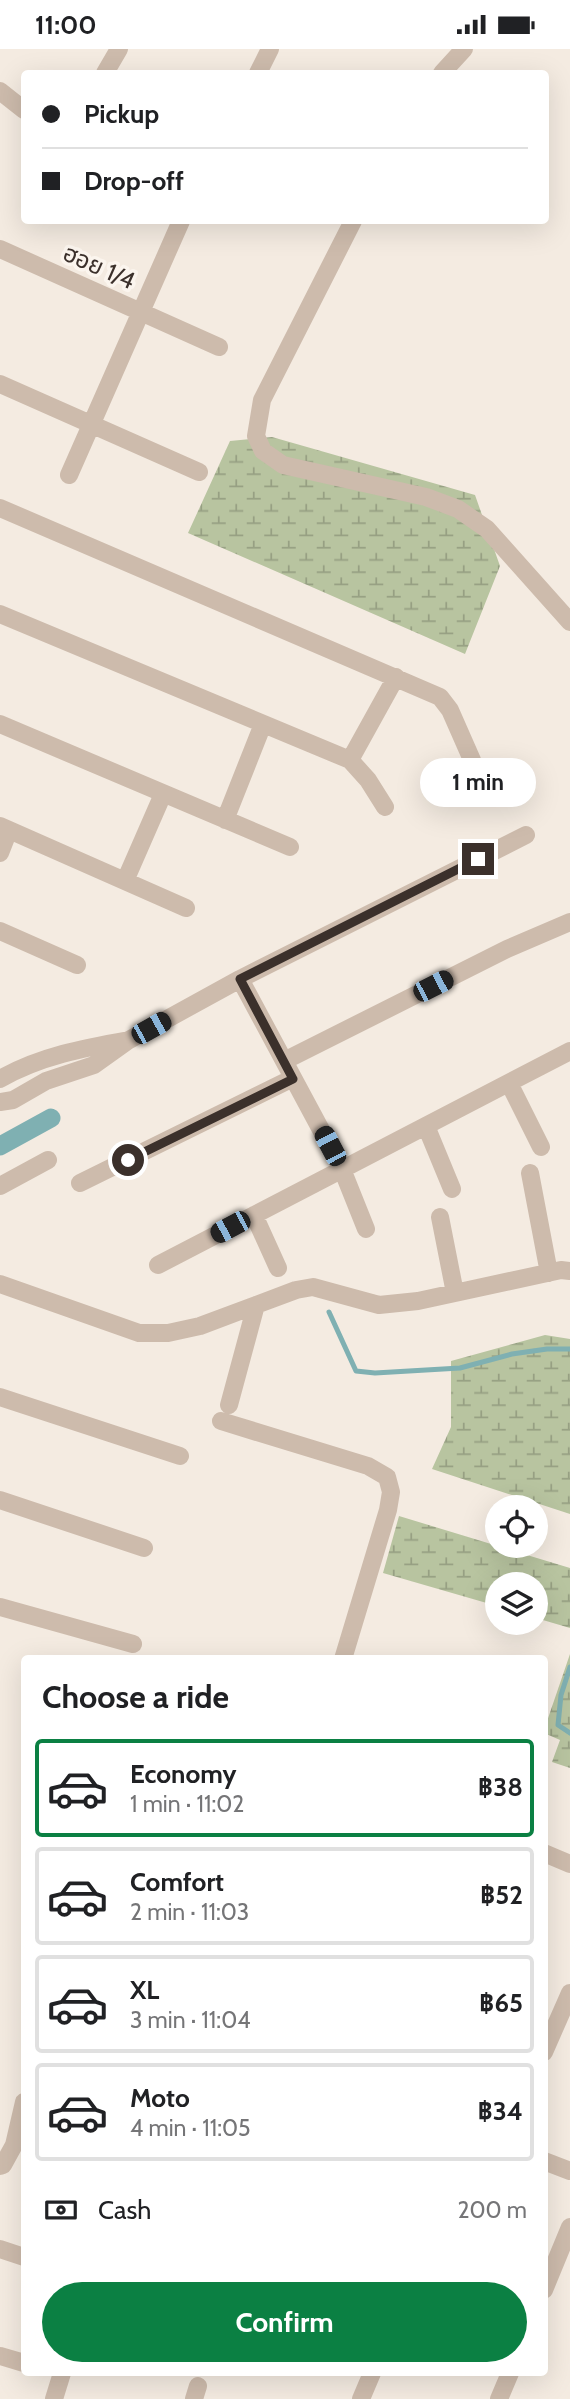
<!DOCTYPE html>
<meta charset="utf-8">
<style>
body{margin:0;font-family:Cabin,"Noto Sans Thai",sans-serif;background:#f6f6f6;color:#202124;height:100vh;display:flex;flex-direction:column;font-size:26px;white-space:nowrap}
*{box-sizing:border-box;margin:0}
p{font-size:23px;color:#757577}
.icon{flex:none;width:38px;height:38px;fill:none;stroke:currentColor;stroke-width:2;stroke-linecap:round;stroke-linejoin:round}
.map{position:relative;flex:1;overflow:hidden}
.details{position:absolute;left:21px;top:1606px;width:527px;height:721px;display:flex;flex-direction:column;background:#fff;border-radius:7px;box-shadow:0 7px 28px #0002}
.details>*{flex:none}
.top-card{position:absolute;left:21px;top:21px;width:528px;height:154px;border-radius:7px;box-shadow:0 7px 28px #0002;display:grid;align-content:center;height:154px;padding:0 21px;background:#fff}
.controls{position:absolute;left:485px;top:1446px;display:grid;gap:14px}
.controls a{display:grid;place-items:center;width:63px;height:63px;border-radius:50%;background:#fff;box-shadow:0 7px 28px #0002;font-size:35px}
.end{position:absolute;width:32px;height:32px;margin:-16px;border:9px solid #3b302b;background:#fff;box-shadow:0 0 0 4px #fff}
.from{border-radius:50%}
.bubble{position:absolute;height:49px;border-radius:24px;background:#fff;box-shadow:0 7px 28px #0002;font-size:23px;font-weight:800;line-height:49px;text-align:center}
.car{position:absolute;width:21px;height:42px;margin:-21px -10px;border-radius:9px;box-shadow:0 0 5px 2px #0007;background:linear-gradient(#222 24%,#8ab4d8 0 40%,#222 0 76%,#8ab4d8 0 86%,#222 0)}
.top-card b{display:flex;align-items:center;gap:24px;height:66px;font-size:26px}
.top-card b+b{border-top:2px solid #e0e0e0}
.top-card i{width:18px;height:18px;background:#202124}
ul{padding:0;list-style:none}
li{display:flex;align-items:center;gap:21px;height:98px;margin:0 14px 10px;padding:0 7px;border:4px solid #e0e0e0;border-radius:7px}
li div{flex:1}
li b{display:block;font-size:26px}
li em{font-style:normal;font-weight:800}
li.selected{border-color:#0b8043}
li>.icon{width:63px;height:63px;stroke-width:1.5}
h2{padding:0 21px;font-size:32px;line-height:84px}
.pay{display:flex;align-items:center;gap:18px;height:77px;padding:0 21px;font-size:26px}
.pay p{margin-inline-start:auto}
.action{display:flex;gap:14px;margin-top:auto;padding:14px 21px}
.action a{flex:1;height:80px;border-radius:42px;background:#0b8043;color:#fff;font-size:28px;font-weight:800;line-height:80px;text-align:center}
.status{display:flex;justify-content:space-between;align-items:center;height:49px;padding:0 35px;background:#fff;direction:ltr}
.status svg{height:19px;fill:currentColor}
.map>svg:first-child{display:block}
.wetland{fill:url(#wetland-marsh)}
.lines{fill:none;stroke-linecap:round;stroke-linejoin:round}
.stream{stroke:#7fb0b2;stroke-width:5}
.canal{stroke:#7fb0b2;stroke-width:19}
.minor{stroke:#cdbbac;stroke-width:18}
.route{stroke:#3b302b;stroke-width:9}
.labels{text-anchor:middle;stroke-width:7;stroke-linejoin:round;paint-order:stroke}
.street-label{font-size:24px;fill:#3b302b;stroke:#fbf5ee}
</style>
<div class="status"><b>11:00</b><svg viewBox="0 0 49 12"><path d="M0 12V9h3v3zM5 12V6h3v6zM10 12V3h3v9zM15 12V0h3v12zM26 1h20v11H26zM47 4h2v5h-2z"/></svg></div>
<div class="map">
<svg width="570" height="2350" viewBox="0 0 570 2350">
<defs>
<pattern id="wetland-marsh" width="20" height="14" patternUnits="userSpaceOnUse" patternTransform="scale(1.75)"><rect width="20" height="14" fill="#b8c4a0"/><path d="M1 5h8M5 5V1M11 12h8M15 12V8" fill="none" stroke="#97a083"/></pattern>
</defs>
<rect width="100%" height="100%" fill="#f4ebe1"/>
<!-- wetland -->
<path class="wetland" d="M272,388L475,446L500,517L465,605L188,484L230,392Z
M545,1286L570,1290V1465L432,1420L451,1378V1312Z
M399,1467L570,1519V1579L536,1569V1535H497V1557L383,1524Z
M570,1605V1719L552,1713L560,1691L544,1684V1681Z"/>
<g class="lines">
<!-- stream -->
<path class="stream" d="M329,1263L356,1322L375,1324L460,1319L512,1305L547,1300H570
M570,1618L561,1646L558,1676L570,1684"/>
<!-- canal -->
<path class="canal" d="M0,1097L51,1069"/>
<!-- minor -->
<path class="minor" d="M105,24L119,0
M258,24L270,0
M442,24L464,0
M0,42L24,61
M353,172L262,351L256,387L263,402L283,416L426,448L458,460L487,480L570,573
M0,200L219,298
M0,335L199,423
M69,426L181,172
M0,459L440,648L450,661L472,711
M0,565L350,711L368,731L385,758
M0,675L290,798
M350,711L396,628
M225,771L263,675
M0,777L186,859
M0,804L9,781
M125,832L163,745
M0,882L77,916
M240,930L342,1120L366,1180
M129,991L240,930L526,786
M284,1012L507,900L570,873
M0,1030C40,1007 84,999 129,991L94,1016L46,1032L13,1051L0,1053
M509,1034L541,1098
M426,1077L452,1140
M530,1124L549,1224
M80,1134L293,1029
M0,1137L48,1111
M254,1166L278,1219
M440,1168L455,1244
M158,1216L570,1002
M0,1235L139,1284H168L200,1277L296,1241L313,1238L379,1256L418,1252L561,1221L570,1222
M0,1348L180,1407
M229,1356L256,1256
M221,1372L368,1417L387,1428L391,1443L388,1461L343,1610
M0,1451L144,1499
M0,1558L133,1595
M544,1804L570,1815
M544,2003L570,1944
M544,2112L570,2122
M0,2117L3,2116L14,2096L24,2053
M0,2200L24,2208
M544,2241L570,2178
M0,2307L24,2314
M54,2350L62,2324
M194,2350L198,2337
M361,2350L372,2324
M499,2350L510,2324"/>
</g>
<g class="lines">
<!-- route -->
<path class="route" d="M128,1111L293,1030L240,930L478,810"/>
</g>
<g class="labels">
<!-- street labels -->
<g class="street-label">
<text transform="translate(99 218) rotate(24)" y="8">ฮอย 1/4</text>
</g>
</g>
</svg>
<div class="controls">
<a><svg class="icon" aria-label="locate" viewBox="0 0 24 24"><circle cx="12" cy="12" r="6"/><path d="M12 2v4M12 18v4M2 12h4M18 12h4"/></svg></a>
<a><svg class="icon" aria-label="layers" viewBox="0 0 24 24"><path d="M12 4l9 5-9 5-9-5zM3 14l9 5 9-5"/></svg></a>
</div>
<i class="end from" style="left:128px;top:1111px"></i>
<i class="end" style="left:478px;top:810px"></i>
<div class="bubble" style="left:420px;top:709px;width:116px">1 min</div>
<i class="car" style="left:433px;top:937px;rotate:63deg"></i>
<i class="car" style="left:151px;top:979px;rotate:61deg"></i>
<i class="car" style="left:330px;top:1097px;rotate:332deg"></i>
<i class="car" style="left:230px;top:1178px;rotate:242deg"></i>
<div class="top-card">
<b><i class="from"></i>Pickup</b>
<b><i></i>Drop-off</b>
</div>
<section class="details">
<h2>Choose a ride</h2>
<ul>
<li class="selected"><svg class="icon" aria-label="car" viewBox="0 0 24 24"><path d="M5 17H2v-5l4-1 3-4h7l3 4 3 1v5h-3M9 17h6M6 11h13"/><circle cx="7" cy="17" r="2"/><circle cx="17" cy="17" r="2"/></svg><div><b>Economy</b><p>1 min · 11:02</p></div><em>฿38</em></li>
<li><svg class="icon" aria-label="car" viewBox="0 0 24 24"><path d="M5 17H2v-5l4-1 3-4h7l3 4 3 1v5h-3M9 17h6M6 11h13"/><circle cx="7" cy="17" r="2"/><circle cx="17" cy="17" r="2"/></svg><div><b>Comfort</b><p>2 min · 11:03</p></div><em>฿52</em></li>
<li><svg class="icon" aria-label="car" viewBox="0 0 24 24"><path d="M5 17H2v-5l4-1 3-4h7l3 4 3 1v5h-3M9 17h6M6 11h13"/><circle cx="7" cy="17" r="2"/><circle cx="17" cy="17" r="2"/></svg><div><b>XL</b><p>3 min · 11:04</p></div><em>฿65</em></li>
<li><svg class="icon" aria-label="car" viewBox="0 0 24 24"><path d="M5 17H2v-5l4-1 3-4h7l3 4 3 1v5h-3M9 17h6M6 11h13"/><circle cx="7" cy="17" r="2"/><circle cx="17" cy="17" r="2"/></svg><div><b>Moto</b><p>4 min · 11:05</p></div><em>฿34</em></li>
</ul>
<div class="pay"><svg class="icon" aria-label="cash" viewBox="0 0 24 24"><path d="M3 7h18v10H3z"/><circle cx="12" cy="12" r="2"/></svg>Cash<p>200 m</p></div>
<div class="action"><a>Confirm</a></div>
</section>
</div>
